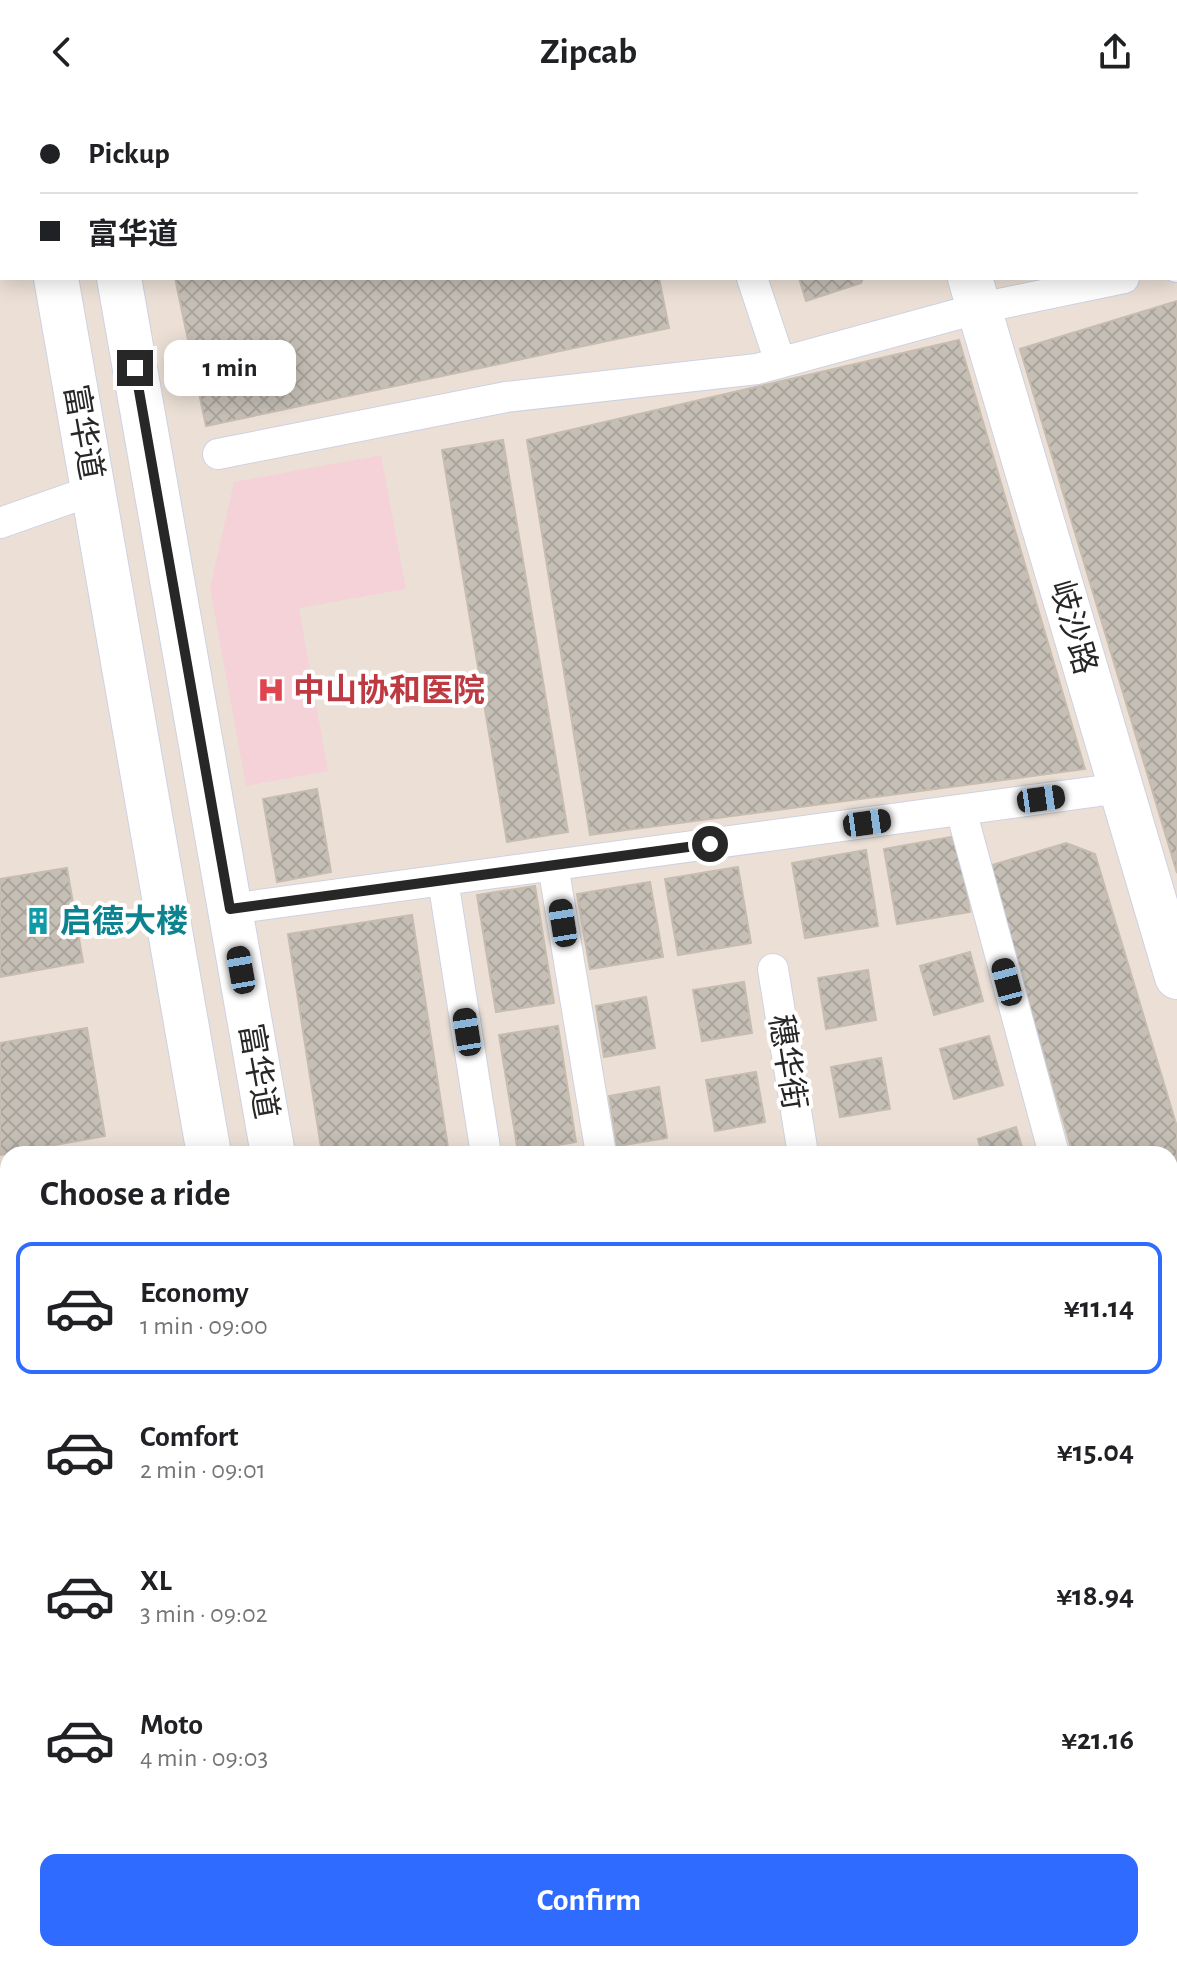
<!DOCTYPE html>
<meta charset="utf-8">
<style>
body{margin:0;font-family:"Alegreya Sans","Noto Sans SC",sans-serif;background:#f6f6f6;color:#202124;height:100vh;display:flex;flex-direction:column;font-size:30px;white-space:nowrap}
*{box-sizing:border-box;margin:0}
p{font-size:26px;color:#757577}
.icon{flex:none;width:44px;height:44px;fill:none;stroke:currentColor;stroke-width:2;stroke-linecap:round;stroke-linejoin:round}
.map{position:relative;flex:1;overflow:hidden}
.side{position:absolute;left:0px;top:1042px;width:1178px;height:816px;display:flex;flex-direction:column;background:#fff;border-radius:24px 24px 0 0;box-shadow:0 4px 20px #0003}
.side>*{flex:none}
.hud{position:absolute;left:0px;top:0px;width:1178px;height:176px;box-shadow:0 4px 20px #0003;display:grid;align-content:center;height:176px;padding:0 40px;background:#fff}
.end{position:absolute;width:36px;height:36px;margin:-18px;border:10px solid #272727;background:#fff;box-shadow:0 0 0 4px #fff}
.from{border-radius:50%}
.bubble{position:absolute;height:56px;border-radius:16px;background:#fff;box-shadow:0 4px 20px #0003;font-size:26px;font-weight:600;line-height:56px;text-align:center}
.car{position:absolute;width:24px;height:48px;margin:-24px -12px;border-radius:10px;box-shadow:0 0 6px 2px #0007;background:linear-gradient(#222 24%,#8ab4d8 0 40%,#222 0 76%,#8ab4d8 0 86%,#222 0)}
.hud b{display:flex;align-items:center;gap:28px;height:76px;font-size:30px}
.hud b+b{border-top:2px solid #e0e0e0}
.hud i{width:20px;height:20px;background:#202124}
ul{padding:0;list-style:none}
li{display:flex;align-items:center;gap:24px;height:132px;margin:0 16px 12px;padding:0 24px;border:4px solid transparent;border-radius:16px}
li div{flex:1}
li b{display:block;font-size:30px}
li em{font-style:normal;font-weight:600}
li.on{border-color:#306bff}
li>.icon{width:72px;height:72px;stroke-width:1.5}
h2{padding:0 40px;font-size:36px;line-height:96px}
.button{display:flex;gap:16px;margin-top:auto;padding:16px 40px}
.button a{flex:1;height:92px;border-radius:16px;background:#306bff;color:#fff;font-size:32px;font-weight:600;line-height:92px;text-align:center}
header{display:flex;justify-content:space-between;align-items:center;height:104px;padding:0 40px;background:#fff;font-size:36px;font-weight:600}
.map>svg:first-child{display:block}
.medical{fill:#f4d2d7}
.building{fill:url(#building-cross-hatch);stroke:#c7bcb0;stroke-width:2}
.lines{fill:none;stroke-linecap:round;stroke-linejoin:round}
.street-casing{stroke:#ccd2e2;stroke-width:32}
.secondary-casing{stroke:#ccd2e2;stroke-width:46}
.street{stroke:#fff;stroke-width:30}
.secondary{stroke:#fff;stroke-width:44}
.route{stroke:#272727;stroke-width:10}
.labels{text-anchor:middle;stroke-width:8;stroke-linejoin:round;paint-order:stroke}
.street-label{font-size:32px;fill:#272727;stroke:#fff}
.health-label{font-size:32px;font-weight:bold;fill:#be3a42;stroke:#fff;text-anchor:start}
.culture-label{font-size:32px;font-weight:bold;fill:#0d838f;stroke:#fff;text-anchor:start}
</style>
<header><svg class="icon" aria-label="back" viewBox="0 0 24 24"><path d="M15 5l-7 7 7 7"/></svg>Zipcab<svg class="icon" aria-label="share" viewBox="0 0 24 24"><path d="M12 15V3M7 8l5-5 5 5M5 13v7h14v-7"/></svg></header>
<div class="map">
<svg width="1177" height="1858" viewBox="0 0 1177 1858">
<defs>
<pattern id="building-cross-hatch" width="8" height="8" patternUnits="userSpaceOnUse" patternTransform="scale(2)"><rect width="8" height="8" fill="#c5bfb6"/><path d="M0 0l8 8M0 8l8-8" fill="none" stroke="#a9a49c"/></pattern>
</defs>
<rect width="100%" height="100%" fill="#ece0d6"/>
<!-- medical -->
<path class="medical" d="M381,351L406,485L299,504L328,667L246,682L210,484L234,378Z"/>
<!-- building -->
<path class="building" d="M545,0H670V2H545Z
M742,0H852V2H743Z
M966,0H1177V144L1176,2Z
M175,174H659L669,224L206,322Z
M799,174H863L861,179L806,197Z
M1177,197V769L1020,245Z
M959,236L1085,665L590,731L527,336Z
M503,336L568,728L507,738L442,346Z
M317,685L331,768L277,778L263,695Z
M957,732L970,808L897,820L884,745Z
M1066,739L1095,750L1177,1023V1102L1170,1112V1050H1073L989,762Z
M866,746L878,822L805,834L792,759Z
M738,763L751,839L678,851L665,775Z
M67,764L83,858L0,873V775Z
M650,778L663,853L590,865L577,790Z
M535,782L554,899L496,908L477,791Z
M412,811L449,1050H322L288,830Z
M970,848L983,897L934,911L920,862Z
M868,866L876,916L826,925L818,874Z
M744,878L752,929L702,937L693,886Z
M646,893L655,944L604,953L596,902Z
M558,922L576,1038L518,1048L499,931Z
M87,924L105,1032L0,1051V939Z
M989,932L1003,981L954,995L940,945Z
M881,954L890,1005L840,1013L831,963Z
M756,968L765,1018L715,1027L706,976Z
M659,983L667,1034L617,1042L609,992Z
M1016,1023L1024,1050H982L978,1035Z
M1177,1174V1333L1170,1308V1176Z
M1177,1343V1409L1170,1383V1349Z
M1170,1682L1177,1717V1735L1170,1737Z"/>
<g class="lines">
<!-- street casing -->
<g class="street-casing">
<path id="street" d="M695,0V2
M1176,163H1177
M752,174L780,258
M218,350L506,293L757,265L980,204L1124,174
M0,419L94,386
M961,706L1054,1050
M553,761L601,1050
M443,776L486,1050
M230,805L1121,684
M773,865L803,1050
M1170,1144L1177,1142
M1170,1495L1177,1522
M1170,1572L1177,1564
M1170,1796L1177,1795
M853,1858L893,1850"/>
</g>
<!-- secondary casing -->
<g class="secondary-casing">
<path id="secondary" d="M19,0L20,2
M88,0L89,2
M914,0L915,2
M56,174L209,1050
M119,174L273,1050
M970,174L1177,873
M0,1536L8,1535
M0,1568L8,1567
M329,1850L330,1858
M428,1850L429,1858"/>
</g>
<!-- street -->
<use href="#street" class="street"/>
<!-- secondary -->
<use href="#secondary" class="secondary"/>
</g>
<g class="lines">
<!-- route -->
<path class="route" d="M135,264L230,805L710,740"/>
</g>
<!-- icons -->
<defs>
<g id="hospital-bare" transform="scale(2.16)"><path d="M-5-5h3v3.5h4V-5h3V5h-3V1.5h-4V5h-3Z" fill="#e0444e" stroke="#fff" stroke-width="2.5" paint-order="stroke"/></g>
<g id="building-bare" transform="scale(2.16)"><path d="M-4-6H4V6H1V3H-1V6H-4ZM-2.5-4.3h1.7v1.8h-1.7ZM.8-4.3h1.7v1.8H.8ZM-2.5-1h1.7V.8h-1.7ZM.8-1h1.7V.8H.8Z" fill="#0f9aa8" stroke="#fff" stroke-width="2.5" paint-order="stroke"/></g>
</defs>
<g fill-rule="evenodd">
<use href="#hospital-bare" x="271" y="586"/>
<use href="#building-bare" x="38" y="817"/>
</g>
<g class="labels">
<!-- street labels -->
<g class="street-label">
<text transform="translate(84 328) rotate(80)" y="11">富华道</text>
<text transform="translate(1074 523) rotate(74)" y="11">岐沙路</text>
<text transform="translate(788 958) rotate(81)" y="11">穗华街</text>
<text transform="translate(259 967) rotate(80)" y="11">富华道</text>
</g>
<!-- health labels -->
<g class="health-label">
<text x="293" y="597">中山协和医院</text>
</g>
<!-- culture labels -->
<g class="culture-label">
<text x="60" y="828">启德大楼</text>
</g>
</g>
</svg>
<i class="end from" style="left:710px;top:740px"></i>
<i class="end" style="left:135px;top:264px"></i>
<div class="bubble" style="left:164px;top:236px;width:132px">1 min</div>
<i class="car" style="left:1041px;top:695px;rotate:82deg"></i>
<i class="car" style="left:867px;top:719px;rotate:82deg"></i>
<i class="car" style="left:563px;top:819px;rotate:351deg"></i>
<i class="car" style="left:241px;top:866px;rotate:350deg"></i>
<i class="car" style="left:1007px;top:878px;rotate:345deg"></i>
<i class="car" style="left:467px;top:928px;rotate:351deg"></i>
<div class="hud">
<b><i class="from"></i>Pickup</b>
<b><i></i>富华道</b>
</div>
<section class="side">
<h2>Choose a ride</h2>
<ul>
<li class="on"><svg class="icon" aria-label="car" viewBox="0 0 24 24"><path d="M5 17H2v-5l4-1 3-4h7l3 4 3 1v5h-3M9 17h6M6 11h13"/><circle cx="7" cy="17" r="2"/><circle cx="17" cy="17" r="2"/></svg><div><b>Economy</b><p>1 min · 09:00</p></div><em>¥11.14</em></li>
<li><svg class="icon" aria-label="car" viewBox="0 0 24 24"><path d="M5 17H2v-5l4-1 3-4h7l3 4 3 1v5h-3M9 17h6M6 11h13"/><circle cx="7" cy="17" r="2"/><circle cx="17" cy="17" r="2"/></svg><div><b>Comfort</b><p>2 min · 09:01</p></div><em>¥15.04</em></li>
<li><svg class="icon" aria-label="car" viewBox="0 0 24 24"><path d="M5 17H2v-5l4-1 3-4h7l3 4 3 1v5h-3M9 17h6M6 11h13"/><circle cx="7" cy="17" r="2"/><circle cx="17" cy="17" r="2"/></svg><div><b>XL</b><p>3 min · 09:02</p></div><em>¥18.94</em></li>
<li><svg class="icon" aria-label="car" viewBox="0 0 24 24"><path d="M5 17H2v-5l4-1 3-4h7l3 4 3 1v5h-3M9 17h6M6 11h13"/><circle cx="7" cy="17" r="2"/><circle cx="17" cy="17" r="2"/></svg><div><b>Moto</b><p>4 min · 09:03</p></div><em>¥21.16</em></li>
</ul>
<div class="button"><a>Confirm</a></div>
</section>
</div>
